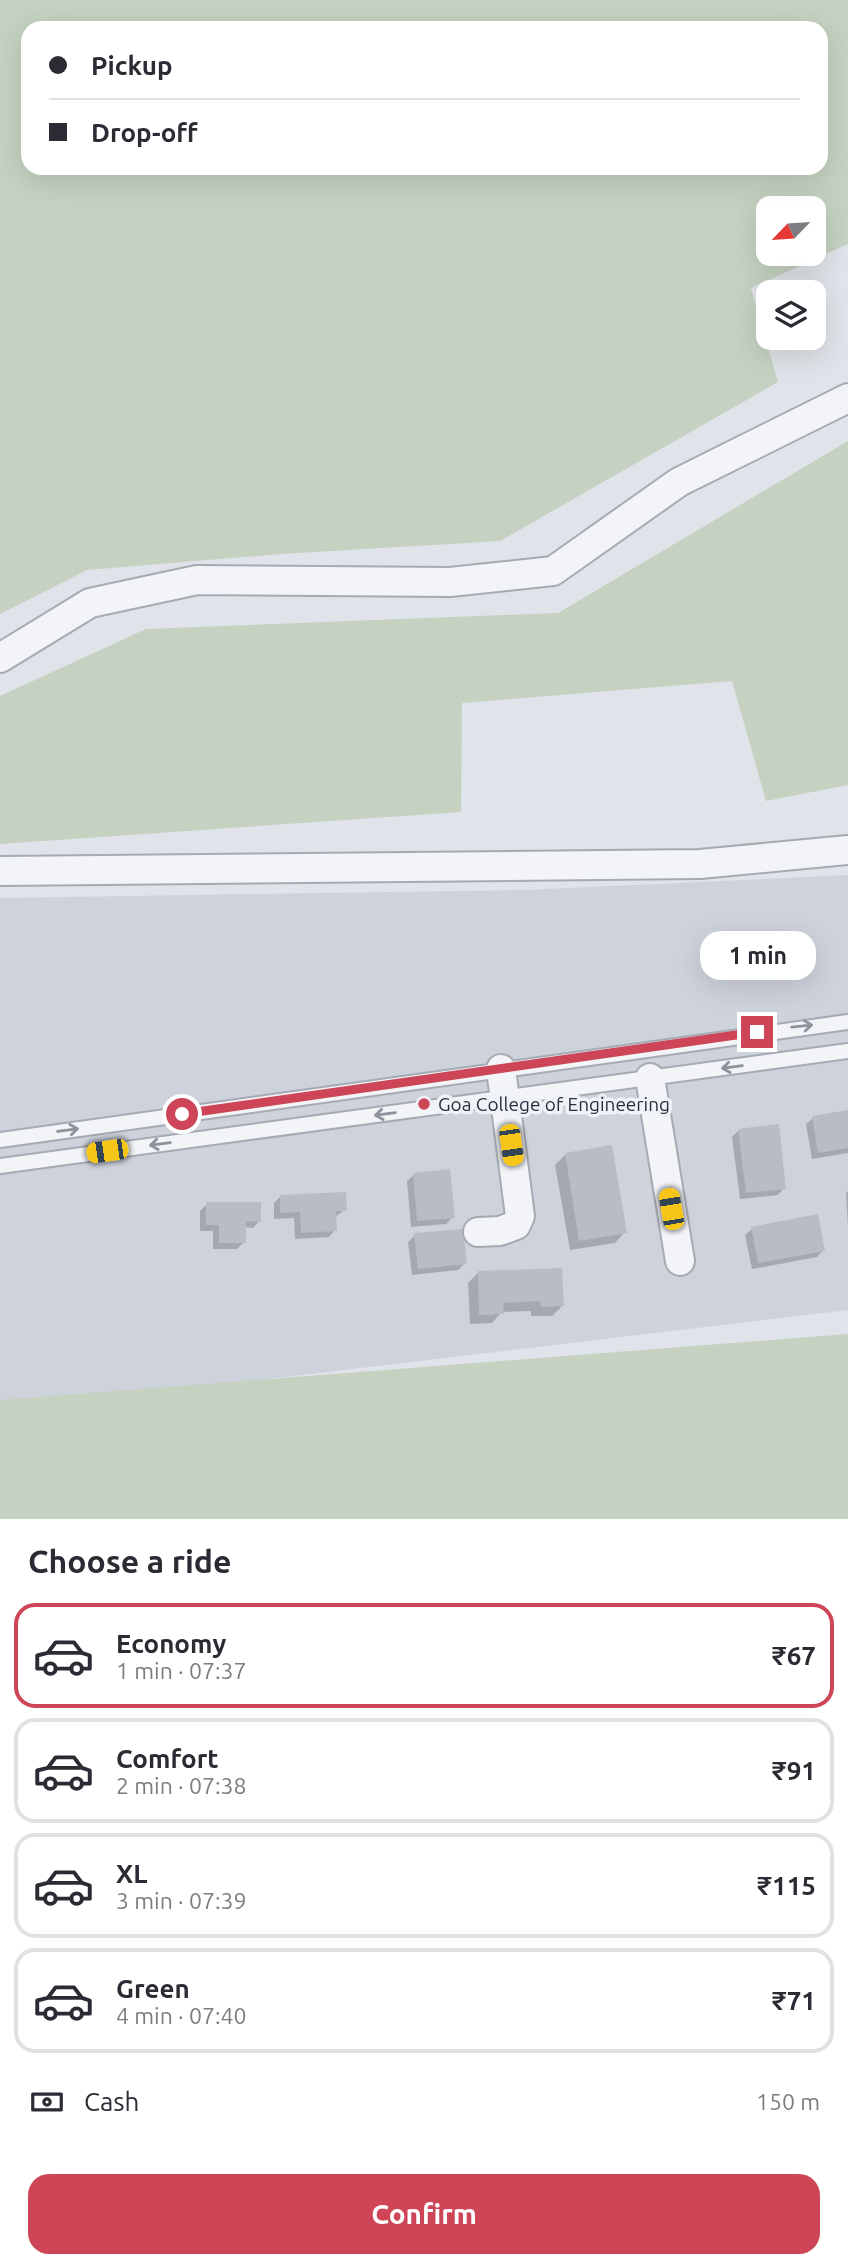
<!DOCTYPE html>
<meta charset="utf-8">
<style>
body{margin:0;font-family:Ubuntu,sans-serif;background:#f2f2f3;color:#2b2b33;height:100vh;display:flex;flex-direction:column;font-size:26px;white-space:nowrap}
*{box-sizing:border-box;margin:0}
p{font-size:23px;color:#7c7c81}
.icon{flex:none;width:38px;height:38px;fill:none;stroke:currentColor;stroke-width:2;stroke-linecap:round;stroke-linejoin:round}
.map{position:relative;height:1519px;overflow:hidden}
.sheet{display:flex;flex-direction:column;background:#fff;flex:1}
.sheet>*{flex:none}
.hud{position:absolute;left:21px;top:21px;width:807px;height:154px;border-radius:21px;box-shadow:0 7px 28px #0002;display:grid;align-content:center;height:154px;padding:0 28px;background:#fff}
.needle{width:46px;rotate:245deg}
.buttons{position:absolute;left:756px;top:196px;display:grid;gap:14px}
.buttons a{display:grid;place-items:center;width:70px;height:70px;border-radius:14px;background:#fff;box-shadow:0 7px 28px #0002;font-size:35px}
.end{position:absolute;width:32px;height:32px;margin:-16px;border:9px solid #cd4556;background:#fff;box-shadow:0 0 0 4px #fff}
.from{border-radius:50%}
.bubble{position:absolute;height:49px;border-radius:21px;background:#fff;box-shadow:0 7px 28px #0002;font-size:23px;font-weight:600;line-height:49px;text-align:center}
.car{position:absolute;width:21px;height:42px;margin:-21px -10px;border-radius:9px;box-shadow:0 0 5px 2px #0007;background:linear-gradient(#f5c518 24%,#345 0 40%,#f5c518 0 76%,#345 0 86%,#f5c518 0)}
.hud b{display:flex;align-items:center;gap:24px;height:66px;font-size:26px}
.hud b+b{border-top:2px solid #e1e1e2}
.hud i{width:18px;height:18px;background:#2b2b33}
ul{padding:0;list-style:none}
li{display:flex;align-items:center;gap:21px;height:105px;margin:0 14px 10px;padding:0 14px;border:4px solid #e1e1e2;border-radius:21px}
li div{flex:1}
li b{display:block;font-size:26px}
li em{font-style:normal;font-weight:600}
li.current{border-color:#cd4556}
li>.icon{width:63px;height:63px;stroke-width:1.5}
h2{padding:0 28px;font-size:32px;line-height:84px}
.pay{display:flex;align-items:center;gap:18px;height:77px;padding:0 28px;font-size:26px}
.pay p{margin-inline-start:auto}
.action{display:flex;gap:14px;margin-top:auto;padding:14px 28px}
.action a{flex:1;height:80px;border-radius:21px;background:#cd4556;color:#fff;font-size:28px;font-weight:600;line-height:80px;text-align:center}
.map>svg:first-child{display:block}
.built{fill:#ced2db}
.green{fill:#c5d2c1;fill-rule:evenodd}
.shadow{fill:#0003}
.building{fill:#b7bcc5}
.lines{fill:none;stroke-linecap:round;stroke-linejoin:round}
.lane-casing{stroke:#a5aab3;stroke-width:18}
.street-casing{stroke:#a5aab3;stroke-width:32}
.lane{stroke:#f2f4f7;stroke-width:14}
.street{stroke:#f2f4f7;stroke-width:28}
.oneway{stroke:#8d929c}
.route{stroke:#cd4556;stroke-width:9}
.poi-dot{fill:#cd4556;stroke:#eff2f6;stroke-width:2.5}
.labels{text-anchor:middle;stroke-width:7;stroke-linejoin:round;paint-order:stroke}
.poi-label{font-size:19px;fill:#283040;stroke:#eff2f6;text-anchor:start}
</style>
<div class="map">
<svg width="848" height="1519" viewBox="0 0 848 1519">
<rect width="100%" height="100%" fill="#e0e3e9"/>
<!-- built -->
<path class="built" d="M848,875V1310L0,1411V898L524,890Z"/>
<!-- green -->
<path class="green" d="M0,0H848V244L751,288L778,382L500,541L281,554L87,570L0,614ZM28,28H821V168H28ZM768,208H814V254H768Z
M848,441V785L766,801L732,681L462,703L461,812L0,844V696L146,629L558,613Z
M848,1334V1519H0V1400Z"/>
<!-- shadow -->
<path class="shadow" d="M848,1112V1153L812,1159L806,1124L813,1118Z
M739,1130L784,1188L778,1195L740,1199L732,1137Z
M565,1155L625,1232L615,1243L570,1250L555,1165Z
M414,1175L453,1217L446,1224L411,1227L407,1181Z
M848,1191V1226L846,1193Z
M280,1197L345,1210L335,1217V1230L329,1237L295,1239L294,1218L274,1219V1203Z
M207,1204L259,1221L253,1228L244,1227V1242L237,1249H213V1231H200V1211Z
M752,1229L823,1250L817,1257L752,1269L745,1235Z
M415,1235L465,1263L458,1270L412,1275L408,1242Z
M478,1273L562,1306L552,1316H531V1311L502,1312L492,1323L470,1324L468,1283Z"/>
<!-- building -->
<path class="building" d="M848,1110V1148L818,1153L812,1116Z
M779,1124L786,1189L746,1193L738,1129Z
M612,1145L627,1233L579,1241L565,1153Z
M450,1169L455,1218L417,1221L413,1173Z
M346,1192L347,1211H336L337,1231L301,1233L300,1212L280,1213V1195Z
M206,1202H261V1222L246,1221V1243H219V1225H206Z
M818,1214L825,1251L758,1263L751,1227Z
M463,1229L467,1264L418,1269L414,1233Z
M562,1268L564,1306L541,1307L540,1301L503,1303L504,1314L479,1315L478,1271Z"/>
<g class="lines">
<!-- lane casing -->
<g class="lane-casing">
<path id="lane" d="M0,1140L848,1022
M0,1166L848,1051"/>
</g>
<!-- street casing -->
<g class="street-casing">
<path id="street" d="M0,658L90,603L197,580L450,582L553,571L679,482L848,398
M0,871L700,864L848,850
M650,1078L680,1261
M478,1232L500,1231L516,1225L520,1216L501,1069"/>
</g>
<!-- lane -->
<use href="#lane" class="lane"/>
<!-- street -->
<use href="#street" class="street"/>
</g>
<!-- one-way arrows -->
<defs><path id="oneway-shaft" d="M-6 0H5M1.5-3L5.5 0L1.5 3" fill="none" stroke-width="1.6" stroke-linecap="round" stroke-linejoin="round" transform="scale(1.75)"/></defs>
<g class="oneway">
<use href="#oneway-shaft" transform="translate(802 1026) rotate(-6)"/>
<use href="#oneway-shaft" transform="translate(732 1067) rotate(172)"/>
<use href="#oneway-shaft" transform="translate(385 1114) rotate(172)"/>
<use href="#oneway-shaft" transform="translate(68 1130) rotate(-8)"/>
<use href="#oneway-shaft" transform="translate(160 1144) rotate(172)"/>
</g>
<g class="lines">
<!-- route -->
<path class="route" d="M182,1114L757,1032"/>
</g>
<!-- markers -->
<circle class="poi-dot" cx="424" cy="1104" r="7"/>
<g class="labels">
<!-- poi labels -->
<g class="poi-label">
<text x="438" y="1111">Goa College of Engineering</text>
</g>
</g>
</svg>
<div class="buttons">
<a><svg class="needle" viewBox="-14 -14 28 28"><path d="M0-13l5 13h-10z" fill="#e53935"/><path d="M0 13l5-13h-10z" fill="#7c7c81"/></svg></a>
<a><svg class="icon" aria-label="layers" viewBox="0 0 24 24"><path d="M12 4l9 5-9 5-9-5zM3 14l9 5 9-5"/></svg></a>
</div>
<i class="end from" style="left:182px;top:1114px"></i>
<i class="end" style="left:757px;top:1032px"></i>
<div class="bubble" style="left:700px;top:931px;width:116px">1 min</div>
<i class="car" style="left:511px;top:1145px;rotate:172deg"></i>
<i class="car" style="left:107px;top:1151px;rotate:262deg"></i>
<i class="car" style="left:671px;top:1209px;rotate:350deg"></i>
<div class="hud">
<b><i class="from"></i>Pickup</b>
<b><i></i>Drop-off</b>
</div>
</div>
<section class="sheet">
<h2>Choose a ride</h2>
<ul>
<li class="current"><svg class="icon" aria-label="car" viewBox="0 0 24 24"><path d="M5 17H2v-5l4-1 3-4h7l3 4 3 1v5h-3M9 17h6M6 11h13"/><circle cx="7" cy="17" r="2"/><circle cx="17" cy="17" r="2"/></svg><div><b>Economy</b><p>1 min · 07:37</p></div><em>₹67</em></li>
<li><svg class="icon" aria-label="car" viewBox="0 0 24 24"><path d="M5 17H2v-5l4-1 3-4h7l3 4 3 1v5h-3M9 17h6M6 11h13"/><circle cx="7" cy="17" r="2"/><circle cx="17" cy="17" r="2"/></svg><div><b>Comfort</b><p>2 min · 07:38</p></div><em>₹91</em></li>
<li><svg class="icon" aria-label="car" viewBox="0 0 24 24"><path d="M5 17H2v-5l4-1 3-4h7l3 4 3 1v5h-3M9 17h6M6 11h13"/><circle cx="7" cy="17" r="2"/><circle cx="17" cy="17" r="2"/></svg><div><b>XL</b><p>3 min · 07:39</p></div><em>₹115</em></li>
<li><svg class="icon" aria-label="car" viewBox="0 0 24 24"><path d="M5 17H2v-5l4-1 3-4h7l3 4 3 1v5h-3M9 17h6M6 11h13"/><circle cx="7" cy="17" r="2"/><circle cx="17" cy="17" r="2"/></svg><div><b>Green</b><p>4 min · 07:40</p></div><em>₹71</em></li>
</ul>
<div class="pay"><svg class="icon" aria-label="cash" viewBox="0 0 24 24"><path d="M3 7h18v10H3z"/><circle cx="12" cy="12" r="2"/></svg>Cash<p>150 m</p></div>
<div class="action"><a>Confirm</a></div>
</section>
